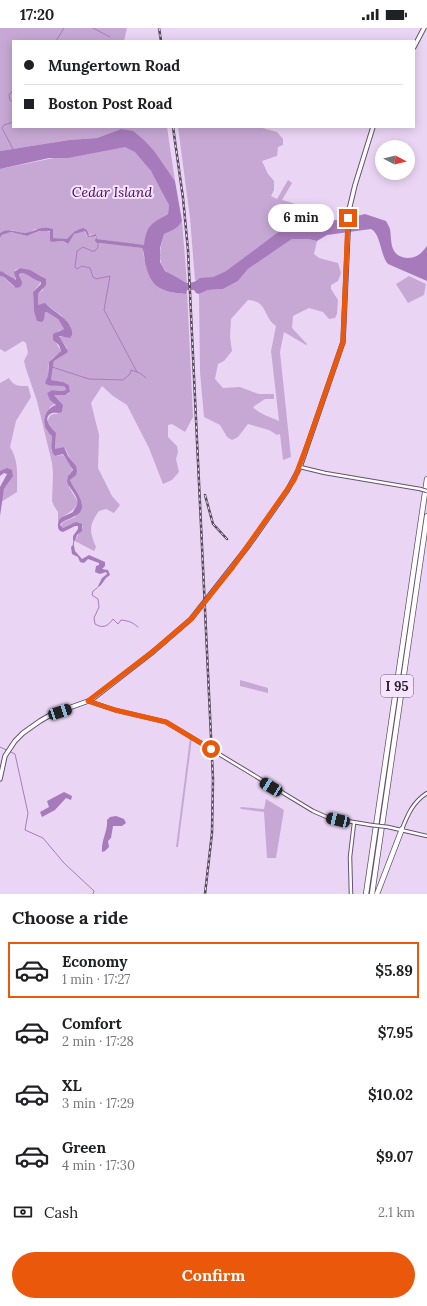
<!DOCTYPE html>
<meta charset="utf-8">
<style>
body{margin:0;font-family:Lora,serif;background:#f2f2f2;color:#202124;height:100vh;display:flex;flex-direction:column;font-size:15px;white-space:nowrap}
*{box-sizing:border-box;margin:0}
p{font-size:13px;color:#757577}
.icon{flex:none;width:22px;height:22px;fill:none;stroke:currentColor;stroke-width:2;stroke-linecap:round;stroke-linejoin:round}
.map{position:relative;height:866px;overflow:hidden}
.details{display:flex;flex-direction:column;background:#fff;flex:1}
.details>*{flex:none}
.hud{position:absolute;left:12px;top:12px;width:403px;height:88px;border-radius:0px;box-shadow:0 2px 10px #0003;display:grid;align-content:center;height:88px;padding:0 12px;background:#fff}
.needle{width:26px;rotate:97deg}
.buttons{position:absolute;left:375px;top:112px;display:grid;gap:8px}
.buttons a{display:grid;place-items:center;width:40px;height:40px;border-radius:50%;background:#fff;box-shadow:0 2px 10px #0003;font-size:20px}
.end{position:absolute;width:18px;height:18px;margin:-9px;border:5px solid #ea580c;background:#fff;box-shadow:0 0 0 2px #fff}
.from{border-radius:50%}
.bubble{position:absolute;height:28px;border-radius:14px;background:#fff;box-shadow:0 2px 10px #0003;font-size:13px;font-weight:700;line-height:28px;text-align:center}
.car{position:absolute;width:12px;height:24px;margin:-12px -6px;border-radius:5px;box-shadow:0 0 3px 1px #0007;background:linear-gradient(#222 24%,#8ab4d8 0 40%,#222 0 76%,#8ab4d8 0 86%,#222 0)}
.hud b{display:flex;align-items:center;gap:14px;height:38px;font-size:15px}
.hud b+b{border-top:1px solid #e0e0e0}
.hud i{width:10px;height:10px;background:#202124}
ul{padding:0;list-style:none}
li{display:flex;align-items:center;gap:12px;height:56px;margin:0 8px 6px;padding:0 4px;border:2px solid transparent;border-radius:0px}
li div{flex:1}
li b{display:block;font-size:15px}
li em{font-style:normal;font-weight:700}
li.active{border-color:#ea580c}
li>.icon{width:36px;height:36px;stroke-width:1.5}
h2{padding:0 12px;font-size:18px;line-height:48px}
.pay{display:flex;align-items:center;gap:10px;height:44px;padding:0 12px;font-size:15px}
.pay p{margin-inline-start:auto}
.primary-button{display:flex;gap:8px;margin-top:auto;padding:8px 12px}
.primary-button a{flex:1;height:46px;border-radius:24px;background:#ea580c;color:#fff;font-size:16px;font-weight:700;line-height:46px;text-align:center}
.status{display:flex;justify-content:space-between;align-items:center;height:28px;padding:0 20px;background:#fff;direction:ltr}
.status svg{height:11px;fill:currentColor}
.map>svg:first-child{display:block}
.green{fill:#c7a8d5;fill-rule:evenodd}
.water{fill:#a77bbb}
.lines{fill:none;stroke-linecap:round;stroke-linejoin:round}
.stream{stroke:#a77bbb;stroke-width:1}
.tertiary-casing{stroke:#65526e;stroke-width:4.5}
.primary-casing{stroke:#65526e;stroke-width:5.5}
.motorway-casing{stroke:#65526e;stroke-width:6}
.tertiary{stroke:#fff;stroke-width:2.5}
.primary{stroke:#fff;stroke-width:3.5}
.motorway{stroke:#fff;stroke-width:4.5}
.rail-casing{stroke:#544959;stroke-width:2.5}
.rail{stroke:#f6e4fe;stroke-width:1;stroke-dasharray:3;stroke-linecap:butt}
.tertiary-bridge-casing{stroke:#65526e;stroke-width:4.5;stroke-linecap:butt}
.tertiary-bridge{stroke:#fff;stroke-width:2.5}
.route{stroke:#ea580c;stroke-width:5}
.labels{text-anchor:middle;stroke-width:4;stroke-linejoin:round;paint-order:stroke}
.shield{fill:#f6e4fe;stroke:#675c6c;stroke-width:1}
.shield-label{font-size:13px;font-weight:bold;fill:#2a222d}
.park-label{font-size:14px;font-style:italic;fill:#440659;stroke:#f6e4fe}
</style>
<div class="status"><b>17:20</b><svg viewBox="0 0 49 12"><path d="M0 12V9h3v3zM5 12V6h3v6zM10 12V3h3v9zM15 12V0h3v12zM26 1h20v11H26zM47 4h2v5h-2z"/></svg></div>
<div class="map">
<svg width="427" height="866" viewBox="0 0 427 866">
<rect width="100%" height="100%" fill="#ebd5f5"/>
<!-- green -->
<path class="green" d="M0,0H127L124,13H13V99H167L175,153L155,124L121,101L97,110L69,112L0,123Z
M178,99H259L277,104L283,111V117L278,119L277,128L262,133L268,146L274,153V162L271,168L277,171L288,152L292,155L282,172L293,175L298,193L297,198L275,207L226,243L213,249L195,252L190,190Z
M122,116L131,118L151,143L163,162L169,177L168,186L161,190L144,218L97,211L96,206L88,207L87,202H76L68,212L53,210V201H35L30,205H22L12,202L0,205V141Z
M182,193L187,255C184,252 180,252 176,250C155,240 159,224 164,206C171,203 178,201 182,193Z
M42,202L51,204L50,206L52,214L63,213L67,216L74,206L84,202L87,208H96L95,210L100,214L142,220C144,224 143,228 145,232C152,260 158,264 186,266L187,262L193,389L185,404L172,396L168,397V409L177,418L178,424L176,431L179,444L172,452L163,456L149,420L127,377L113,368L102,358L91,375L99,407L98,440L112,468L120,477L114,485L106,481L99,483C89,497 89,503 96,519L94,523L75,513L83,498L72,496L64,500L60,499L63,494L75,489L82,476L70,452C80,442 77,441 70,430C67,426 67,422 64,419L55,422L56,407L48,394C49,384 55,387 62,384C64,375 59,373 54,367L68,366L70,364L69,357L63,354L51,352L54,333L67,325V320L59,309H64L71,299L61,287L47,277H38V266L43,262V249L33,244L20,240L15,242V252L7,246L0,243V210L2,207L11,204L27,208Z
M292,211H308L317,213L314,226L319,230L338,235L341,245L338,253L331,257V261L338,272L337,286L335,290L329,291L323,284L309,280L293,288L292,300L307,316L306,317L284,304L280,324L291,429L283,432L280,406L277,407L269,402L248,396L238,409L232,412L227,409L220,397L204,389L200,344L199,266L208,262L223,261L238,253L248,241ZM248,272C268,273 263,289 276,298L271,323L279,393C270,389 259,386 253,379L265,371H274V366H259L240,359L223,360L215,351L218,336L224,333L232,323L230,309L231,291Z
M21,245C29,246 33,252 41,254L33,264L34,283L44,281L58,291L64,301L58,303L55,313L61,323C59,326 57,326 54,329C44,336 48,349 53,358L59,357L65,359L66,362L61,363L52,362L47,365L56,375L50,379L47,385L46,402L52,408L51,422L55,428L63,427L71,437L72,443L69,446V459L78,474C74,485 64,485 58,494V484L54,478L52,473L53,445L52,435L37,373L26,341L24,333L28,325L26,315L23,313L5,324L0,321V248L4,249L14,259Z
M409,248L426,256L424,267L408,275L396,256Z
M9,350C14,359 20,358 28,358L31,369L16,393L10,419C19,433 17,447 17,464L1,474L4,461L10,452L13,445L0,443V355Z
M240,652L268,660V665L240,658Z
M190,710H192L178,819H176Z
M266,771L284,782L276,830H267L264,784L241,781L240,780L241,779L264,781Z"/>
<!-- water -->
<path class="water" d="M121,101L133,103L144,112L155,124L175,153L182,193C178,201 171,203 164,206L160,220V234L165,243L187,255L194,254L200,250L213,249L226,243L281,202L296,197H310L317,194L345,191L365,186L386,193C387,195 389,198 390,201C392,213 389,228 407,230C417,230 422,225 427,218V253L388,236C380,227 381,206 371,201L327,207L317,213L308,211H292L248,241L238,253L223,261L208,262L199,266L196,265L194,262H187L186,266C164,264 152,262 146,238C144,232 145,226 142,220L101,215H97L95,213L96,208L88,209L85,203L74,206L68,216L63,213L52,214L50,213V203H39L27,208L11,204L2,207L0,210V205C10,199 16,205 25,205C37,204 37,197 53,201V210L67,211L75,203L83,200L87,202L89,208L96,206L97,211L144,217C147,196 151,196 168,186L169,177L151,143L135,124L125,119L68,130H49L0,141V123L69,112L97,110Z
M20,240L30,242L46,251V257L38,266V277L45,275L47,277C56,285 74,294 72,307L70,310L59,308L68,323L67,325L54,333L51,352L63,354L69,357L70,364L65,367H54L63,377L62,384C58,386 56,384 52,385C41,390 52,400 56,405L55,421L64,419L68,428L76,438L77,443L76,447L70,452L71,454C76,465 92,481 73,489C68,492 63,492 60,497L63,500L76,494L82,496V503L77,507L75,513L73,512V508L78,501V498H75L63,504C60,503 58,502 58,498C57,488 67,488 73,484C73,483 77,478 77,476C80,470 69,460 67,454L68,448L73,442L63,426L55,428C49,422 52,415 52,408C40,399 43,381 56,377L50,372L47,365L52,362L61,363L66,362L65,359C58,356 50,360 45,355L48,348L49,334L61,323L59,317L53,312V306L64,301L58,291L47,284H45L44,291L42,294L37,293L34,283L33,264L41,256V254C33,252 29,246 21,245L19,247C21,253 24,254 20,259L16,260L4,249L0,248V243L3,244L16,252L14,244Z
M7,440L12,442L13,448L4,461L0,488V459L7,446L4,445L0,448V443Z
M73,517L74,518L75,523L82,531L89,527L105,534V538L102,541L108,542L110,547L106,550L101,557L97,560L102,550L107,546L106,544L100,546L95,544L96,538L99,537V535L88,531L84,535L80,534L78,529L72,526L71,519Z
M64,764L72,768L71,772L66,770L55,782L42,789L40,784L49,779L47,773Z
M116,788L124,791L126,795L122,798H113L111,810L108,813L109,819L105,823L102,824C101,812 108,803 107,792L110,789Z"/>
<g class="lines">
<!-- stream -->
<path class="stream" d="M93,0L110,9
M56,13L64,0
M13,62L9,67L10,72L13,74
M13,94L4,97L2,100L13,121
M98,214V219L95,223H92L83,219L77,223L75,239L77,241L82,238L90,240L93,249L96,251L110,248L104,282L137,344
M52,339L89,351L123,352L130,346L131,342L140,345L146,350
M73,519L74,512
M97,560L93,563L92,567L98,571L99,579L94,590L95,596C103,601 108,598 113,591L118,596L121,592C129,593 132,594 138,599
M0,719L15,726L28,785L25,802L43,810L64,835L94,863L93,866"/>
<!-- tertiary casing -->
<g class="tertiary-casing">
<path id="tertiary" d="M300,439L325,445L420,461
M88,673L115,682L166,694L313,783L329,790L371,797
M388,799L427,808
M402,801C408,786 413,774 427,765
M351,866L350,829L354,795"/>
</g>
<!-- primary casing -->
<g class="primary-casing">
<path id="primary" d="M414,19L424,0
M0,751L5,728L15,713L23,705L40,693L52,686L91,672L154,623L191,591L249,517L287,463L300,439L343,314L349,182L355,157L373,99"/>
</g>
<!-- motorway casing -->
<g class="motorway-casing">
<path id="motorway" d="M366,866L427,451
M372,866L427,488
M377,866L402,801"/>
</g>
<!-- tertiary -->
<use href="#tertiary" class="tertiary"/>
<!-- primary -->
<use href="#primary" class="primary"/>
<!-- motorway -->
<use href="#motorway" class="motorway"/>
<!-- rail casing -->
<g class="rail-casing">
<path id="rail" d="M159,0L161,13
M173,99L183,170L188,222L213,751L212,805L205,866
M205,467L213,496L227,511"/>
</g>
<!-- rail -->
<use href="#rail" class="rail"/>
<!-- tertiary-bridge casing -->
<g class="tertiary-bridge-casing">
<path id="tertiary-bridge" d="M420,461L427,463
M371,797L388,799"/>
</g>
<!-- tertiary-bridge -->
<use href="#tertiary-bridge" class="tertiary-bridge"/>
</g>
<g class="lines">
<!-- route -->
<path class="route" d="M211,721L166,694L115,682L88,673L151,625L191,591L232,540L294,452L306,420L343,314L348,190"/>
</g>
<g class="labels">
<!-- shield labels -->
<rect class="shield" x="381" y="647" width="32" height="22" rx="3"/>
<g class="shield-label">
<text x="397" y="663">I 95</text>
</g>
<!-- park labels -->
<g class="park-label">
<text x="112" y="169">Cedar Island</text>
</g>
</g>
</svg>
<div class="buttons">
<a><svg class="needle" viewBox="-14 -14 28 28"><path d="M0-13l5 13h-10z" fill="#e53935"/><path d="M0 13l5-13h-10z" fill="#757577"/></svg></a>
</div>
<i class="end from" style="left:211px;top:721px"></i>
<i class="end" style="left:348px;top:190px"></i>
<div class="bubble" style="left:268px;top:176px;width:66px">6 min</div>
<i class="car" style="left:60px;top:684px;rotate:72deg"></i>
<i class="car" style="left:271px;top:759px;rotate:301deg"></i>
<i class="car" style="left:338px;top:792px;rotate:283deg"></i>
<div class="hud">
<b><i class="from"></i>Mungertown Road</b>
<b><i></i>Boston Post Road</b>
</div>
</div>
<section class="details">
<h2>Choose a ride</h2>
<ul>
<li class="active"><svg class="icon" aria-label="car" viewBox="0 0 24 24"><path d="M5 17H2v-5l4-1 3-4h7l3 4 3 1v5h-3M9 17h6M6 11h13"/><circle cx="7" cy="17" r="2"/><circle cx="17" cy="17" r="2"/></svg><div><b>Economy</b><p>1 min · 17:27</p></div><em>$5.89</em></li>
<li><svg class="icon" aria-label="car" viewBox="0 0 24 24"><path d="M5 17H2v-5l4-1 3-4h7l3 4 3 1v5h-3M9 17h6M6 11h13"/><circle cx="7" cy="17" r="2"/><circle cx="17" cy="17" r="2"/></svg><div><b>Comfort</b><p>2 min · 17:28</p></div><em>$7.95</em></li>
<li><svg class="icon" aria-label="car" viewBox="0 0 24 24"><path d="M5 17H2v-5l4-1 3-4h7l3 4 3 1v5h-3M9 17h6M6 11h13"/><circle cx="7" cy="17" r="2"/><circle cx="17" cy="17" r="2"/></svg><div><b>XL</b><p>3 min · 17:29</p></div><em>$10.02</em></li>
<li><svg class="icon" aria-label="car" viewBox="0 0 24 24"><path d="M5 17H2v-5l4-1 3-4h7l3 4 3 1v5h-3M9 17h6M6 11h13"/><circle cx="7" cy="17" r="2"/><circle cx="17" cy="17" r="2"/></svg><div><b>Green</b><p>4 min · 17:30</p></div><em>$9.07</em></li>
</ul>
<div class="pay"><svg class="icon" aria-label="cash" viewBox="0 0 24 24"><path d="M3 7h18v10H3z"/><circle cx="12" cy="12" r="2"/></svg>Cash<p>2.1 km</p></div>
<div class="primary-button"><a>Confirm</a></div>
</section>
